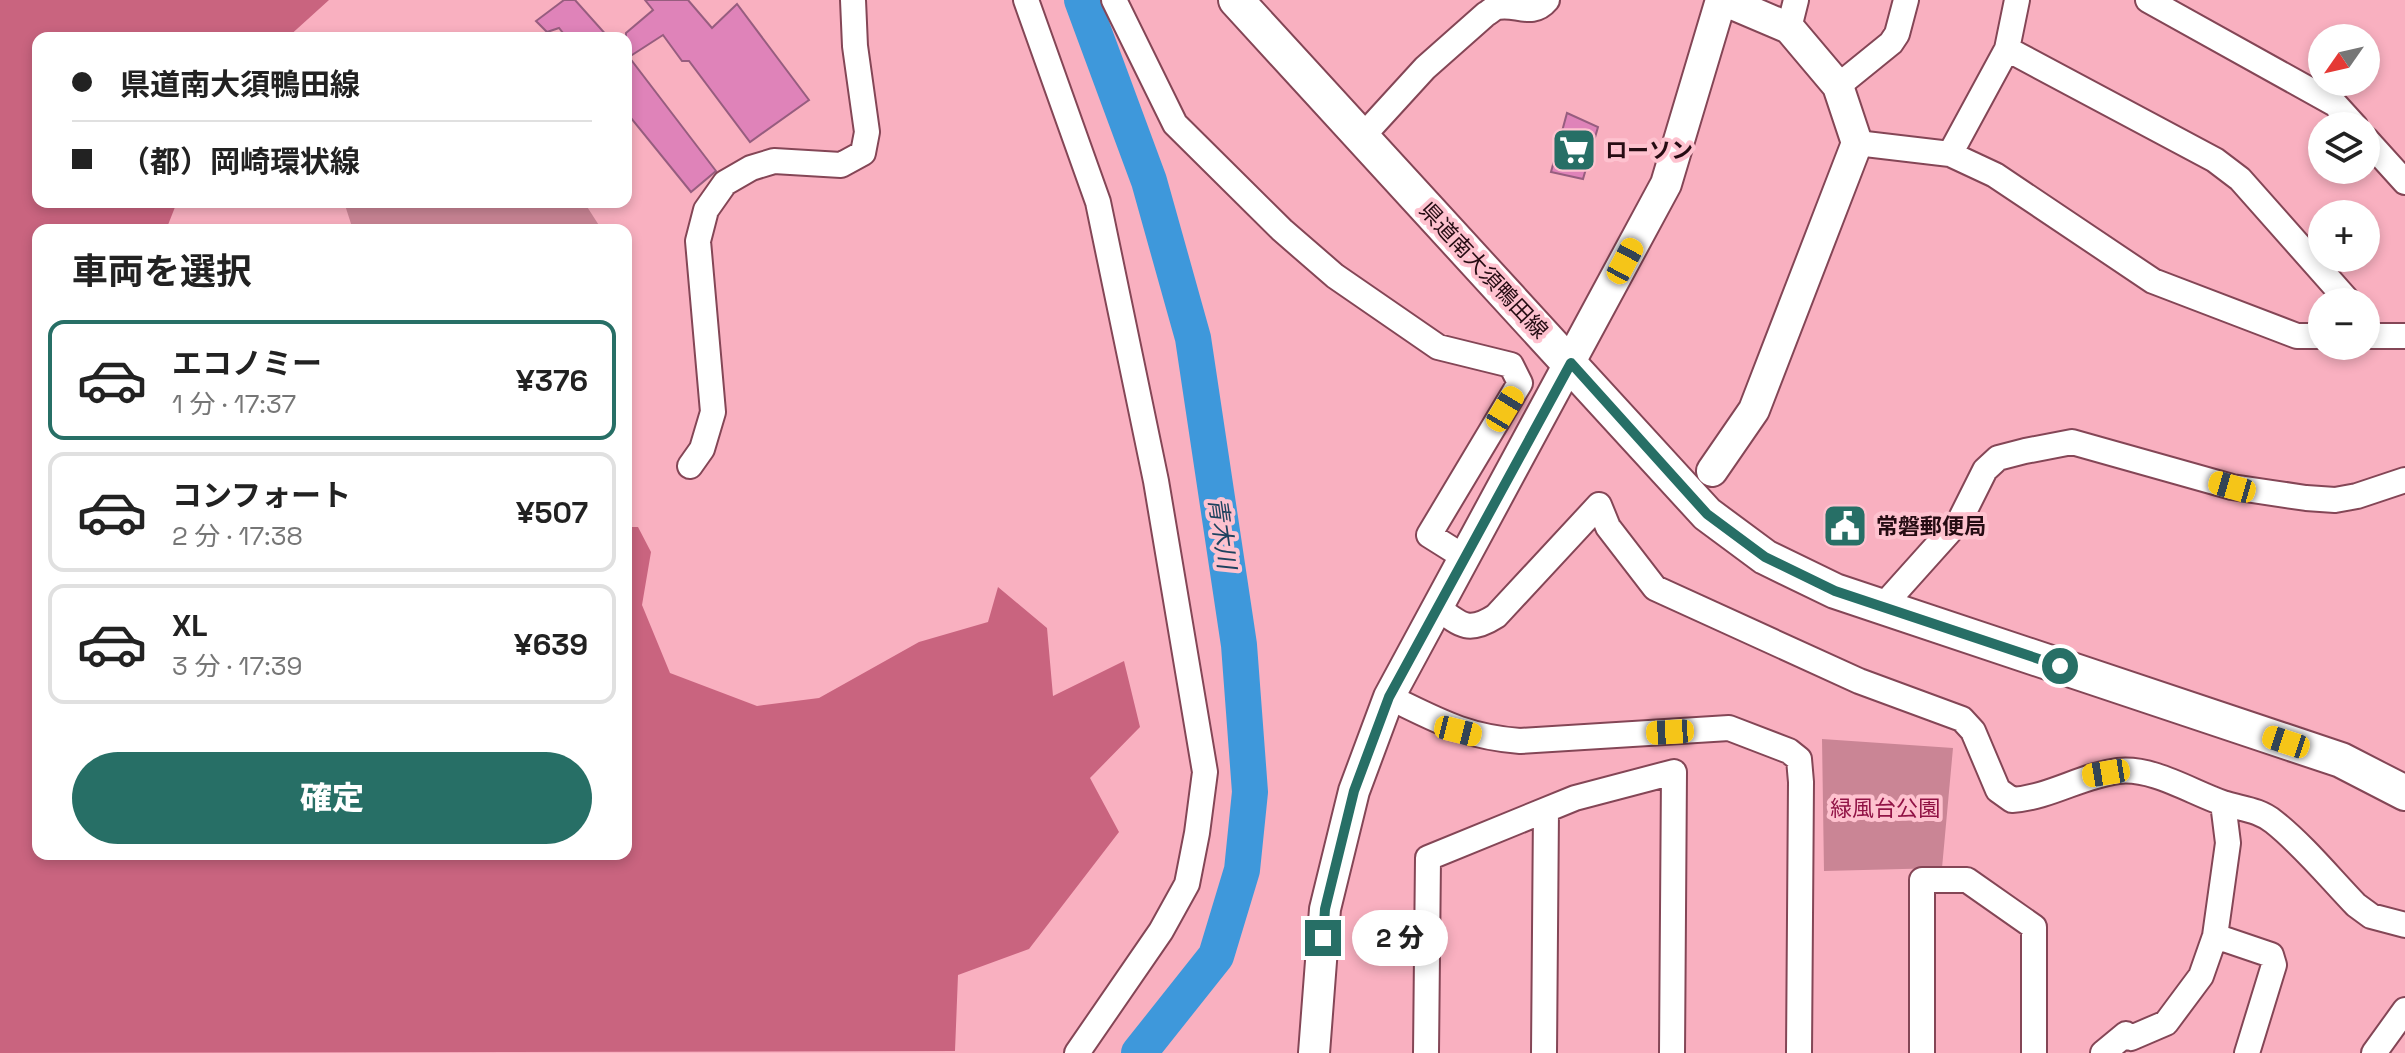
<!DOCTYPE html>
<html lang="ja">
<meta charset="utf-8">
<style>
body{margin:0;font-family:"Space Grotesk","Noto Sans JP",sans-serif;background:#f2f2f2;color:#222;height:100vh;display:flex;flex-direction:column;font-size:30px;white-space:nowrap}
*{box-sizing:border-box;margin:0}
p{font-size:26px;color:#767676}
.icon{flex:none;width:44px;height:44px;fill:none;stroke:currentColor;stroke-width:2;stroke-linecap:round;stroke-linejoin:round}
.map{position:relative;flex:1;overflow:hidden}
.panel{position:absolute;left:32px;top:224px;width:600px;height:636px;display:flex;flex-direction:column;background:#fff;border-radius:16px;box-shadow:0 4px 12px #0003}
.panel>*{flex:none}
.guide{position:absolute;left:32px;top:32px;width:600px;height:176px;border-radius:16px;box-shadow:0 4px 12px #0003;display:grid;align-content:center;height:176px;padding:0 40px;background:#fff}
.needle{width:52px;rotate:236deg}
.controls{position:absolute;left:2308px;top:24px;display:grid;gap:16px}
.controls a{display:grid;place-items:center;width:72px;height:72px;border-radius:50%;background:#fff;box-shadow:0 4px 12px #0003;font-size:40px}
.end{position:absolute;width:36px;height:36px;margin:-18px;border:10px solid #276f66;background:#fff;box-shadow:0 0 0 4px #fff}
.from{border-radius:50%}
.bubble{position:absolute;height:56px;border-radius:28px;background:#fff;box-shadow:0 4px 12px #0003;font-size:26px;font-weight:800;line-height:56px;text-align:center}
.car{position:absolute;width:24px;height:48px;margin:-24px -12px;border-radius:10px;box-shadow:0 0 6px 2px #0007;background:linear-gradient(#f5c518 24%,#345 0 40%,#f5c518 0 76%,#345 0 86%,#f5c518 0)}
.guide b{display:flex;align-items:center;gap:28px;height:76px;font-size:30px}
.guide b+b{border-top:2px solid #e0e0e0}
.guide i{width:20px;height:20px;background:#222}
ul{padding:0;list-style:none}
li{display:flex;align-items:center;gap:24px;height:120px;margin:0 16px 12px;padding:0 24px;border:4px solid #e0e0e0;border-radius:16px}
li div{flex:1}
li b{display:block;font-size:30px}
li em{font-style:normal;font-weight:800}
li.on{border-color:#276f66}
li>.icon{width:72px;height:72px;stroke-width:1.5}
h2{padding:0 40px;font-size:36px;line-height:96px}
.cta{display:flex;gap:16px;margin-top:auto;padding:16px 40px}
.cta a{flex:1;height:92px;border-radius:48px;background:#276f66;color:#fff;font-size:32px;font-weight:800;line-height:92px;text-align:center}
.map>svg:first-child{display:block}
.green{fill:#ca8595}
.forest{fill:#c9647f}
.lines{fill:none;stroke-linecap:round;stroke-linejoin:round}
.river{stroke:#3e98db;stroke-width:36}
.building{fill:#df83b9;stroke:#975d7f;stroke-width:2}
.minor-casing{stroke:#844656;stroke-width:28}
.tertiary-casing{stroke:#844656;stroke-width:34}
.secondary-casing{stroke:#844656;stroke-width:38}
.minor{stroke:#fff;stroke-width:24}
.tertiary{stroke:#fff;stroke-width:30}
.secondary{stroke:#fff;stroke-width:34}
.route{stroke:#276f66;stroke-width:10}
.labels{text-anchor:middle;stroke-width:8;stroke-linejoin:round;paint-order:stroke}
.poi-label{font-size:22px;font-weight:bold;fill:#260c13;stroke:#fec2cf;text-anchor:start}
.street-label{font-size:22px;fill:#260c13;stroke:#fec2cf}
.park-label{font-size:22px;fill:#911345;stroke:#fec2cf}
.water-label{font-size:24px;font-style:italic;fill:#1d425e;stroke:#fec2cf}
</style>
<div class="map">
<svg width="2405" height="1053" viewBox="0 0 2405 1053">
<rect width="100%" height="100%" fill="#f9b0c0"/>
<!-- green -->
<path class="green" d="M344,202H584L602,230H353Z
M1822,739L1953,748L1942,868L1824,871Z"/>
<!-- forest -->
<path class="forest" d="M0,0H329L287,38H38V202H177L166,230H38V854H626V527H638L651,552L642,605L670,673L757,706L819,698L919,642L988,622L998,587L1047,628L1053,696L1124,661L1140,727L1090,778L1119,832L1029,949L958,975L955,1051L0,1053Z"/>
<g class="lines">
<!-- river -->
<path class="river" d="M1082,0L1149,181L1193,338L1239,645L1250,792L1242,870L1216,956L1139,1053"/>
</g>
<!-- building -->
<path class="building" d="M564,0H575L609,38H567L559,28L547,32L536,21Z
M645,0H688L712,28L737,4L809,100L750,142L689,61H682L663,35L629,57L716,171L691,192L626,112V33L653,10Z
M1567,113L1598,127L1583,179L1551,172Z"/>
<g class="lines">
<!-- minor casing -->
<g class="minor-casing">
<path id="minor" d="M1026,0L1098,202L1156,481L1205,772L1197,833L1187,884L1161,931L1077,1053
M1114,0L1175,124L1282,230L1335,276L1438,347L1511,365L1520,383L1429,535L1464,557
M2148,0L2335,104L2355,126
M1789,28L1796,0
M2007,49L2215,160L2240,179L2349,302
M1838,86L1891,43L1897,34L1906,0
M1361,138L1425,68L1486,14C1490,12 1493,8 1498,7C1516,3 1532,18 1547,0
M2366,139L2405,182
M1857,143L1950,154L1995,175L2153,281L2297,336H2322
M1950,154L2007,49L2017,0
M2366,336H2405
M690,466L702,449L713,412L698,241L706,210L725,183L751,168L774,161L841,165L863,153L867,132L855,46L853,0
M1436,606C1460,625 1468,634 1496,616L1599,505L1608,527L1655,588L1859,681L1962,719L1973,731L1998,790L2012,800C2051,797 2080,776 2118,771C2153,767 2191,792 2223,803C2241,809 2258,809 2274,822C2303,845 2330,878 2356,905L2371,916L2405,925
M1882,607L1960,520L1985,470L1998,458L2025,451L2072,442L2232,487L2306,498L2335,500L2357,496L2405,480
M1389,697C1437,720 1465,737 1520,741L1729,728L1789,751L1799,759L1801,782L1799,1053
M2215,936L2271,955L2274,965L2247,1053
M1426,1053L1428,858L1575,798L1674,772L1672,1053
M1544,1053L1546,810
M1922,1053V880H1967L2034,927V1053
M2103,1053L2126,1034L2131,1038L2166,1023L2201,976L2215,936L2228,843L2223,803
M2374,1053L2405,1010"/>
</g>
<!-- tertiary casing -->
<g class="tertiary-casing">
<path id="tertiary" d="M1712,471L1754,410L1857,143L1838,86L1789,28L1723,0
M1314,1053L1325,909L1354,791L1389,697L1666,184L1721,0"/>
</g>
<!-- secondary casing -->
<g class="secondary-casing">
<path id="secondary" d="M1236,0L1707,514L1765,557L1835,591L2341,760L2405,793"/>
</g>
<!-- minor -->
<use href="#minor" class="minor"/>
<!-- tertiary -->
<use href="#tertiary" class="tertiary"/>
<!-- secondary -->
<use href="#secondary" class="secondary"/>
</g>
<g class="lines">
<!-- route -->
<path class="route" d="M1323,938L1325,909L1354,791L1389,697L1571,363L1707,514L1765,557L1835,591L2060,666"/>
</g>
<!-- icons -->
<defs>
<g id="supermarket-square" transform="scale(2.3)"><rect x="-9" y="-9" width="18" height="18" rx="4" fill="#276f66" stroke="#fec2cf"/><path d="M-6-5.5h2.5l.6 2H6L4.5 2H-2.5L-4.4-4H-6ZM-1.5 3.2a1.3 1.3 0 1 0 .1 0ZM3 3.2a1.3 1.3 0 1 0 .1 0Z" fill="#fff"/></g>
<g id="civic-square" transform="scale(2.3)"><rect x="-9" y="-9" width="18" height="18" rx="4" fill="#276f66" stroke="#fec2cf"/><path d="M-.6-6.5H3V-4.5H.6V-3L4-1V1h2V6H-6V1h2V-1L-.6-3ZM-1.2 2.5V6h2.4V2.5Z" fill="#fff"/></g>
</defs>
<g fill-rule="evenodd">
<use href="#supermarket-square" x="1574" y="150"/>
<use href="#civic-square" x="1845" y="526"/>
</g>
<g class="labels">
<!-- poi labels -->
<g class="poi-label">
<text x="1605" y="158">ローソン</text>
<text x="1876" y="534">常磐郵便局</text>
</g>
<!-- street labels -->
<g class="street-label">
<text transform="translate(1484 270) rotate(47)" y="8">県道南大須鴨田線</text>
</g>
<!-- park labels -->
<g class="park-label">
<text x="1885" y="816">緑風台公園</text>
</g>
<!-- water labels -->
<g class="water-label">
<text transform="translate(1222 533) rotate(82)" y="8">青木川</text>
</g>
</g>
</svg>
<div class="controls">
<a><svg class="needle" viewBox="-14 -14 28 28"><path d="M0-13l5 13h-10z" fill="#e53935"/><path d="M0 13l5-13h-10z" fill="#767676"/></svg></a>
<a><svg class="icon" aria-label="layers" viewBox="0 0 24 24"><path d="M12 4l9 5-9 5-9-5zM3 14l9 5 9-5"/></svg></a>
<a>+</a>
<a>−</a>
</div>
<i class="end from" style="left:2060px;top:666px"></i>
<i class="end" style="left:1323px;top:938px"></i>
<div class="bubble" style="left:1352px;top:910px;width:96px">2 分</div>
<i class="car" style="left:1625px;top:261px;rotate:28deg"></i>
<i class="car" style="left:1505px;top:409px;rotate:31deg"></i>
<i class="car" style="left:2232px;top:487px;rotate:286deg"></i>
<i class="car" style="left:1458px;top:731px;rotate:104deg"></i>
<i class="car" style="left:1670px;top:732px;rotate:267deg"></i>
<i class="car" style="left:2286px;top:742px;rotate:288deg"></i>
<i class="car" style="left:2106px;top:773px;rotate:261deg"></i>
<div class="guide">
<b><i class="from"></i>県道南大須鴨田線</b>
<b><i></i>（都）岡崎環状線</b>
</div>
<section class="panel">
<h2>車両を選択</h2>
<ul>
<li class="on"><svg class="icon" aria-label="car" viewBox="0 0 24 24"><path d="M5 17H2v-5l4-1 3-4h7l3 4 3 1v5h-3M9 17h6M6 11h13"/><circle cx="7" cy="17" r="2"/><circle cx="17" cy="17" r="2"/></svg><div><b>エコノミー</b><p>1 分 · 17:37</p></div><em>¥376</em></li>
<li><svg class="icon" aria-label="car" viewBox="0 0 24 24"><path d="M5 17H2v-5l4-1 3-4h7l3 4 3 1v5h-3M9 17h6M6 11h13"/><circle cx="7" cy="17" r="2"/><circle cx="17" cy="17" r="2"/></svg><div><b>コンフォート</b><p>2 分 · 17:38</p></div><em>¥507</em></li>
<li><svg class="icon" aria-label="car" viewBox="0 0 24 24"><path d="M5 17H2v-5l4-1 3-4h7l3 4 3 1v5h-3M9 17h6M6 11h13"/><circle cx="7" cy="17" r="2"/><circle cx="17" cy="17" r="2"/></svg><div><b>XL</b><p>3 分 · 17:39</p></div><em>¥639</em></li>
</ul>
<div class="cta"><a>確定</a></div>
</section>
</div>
